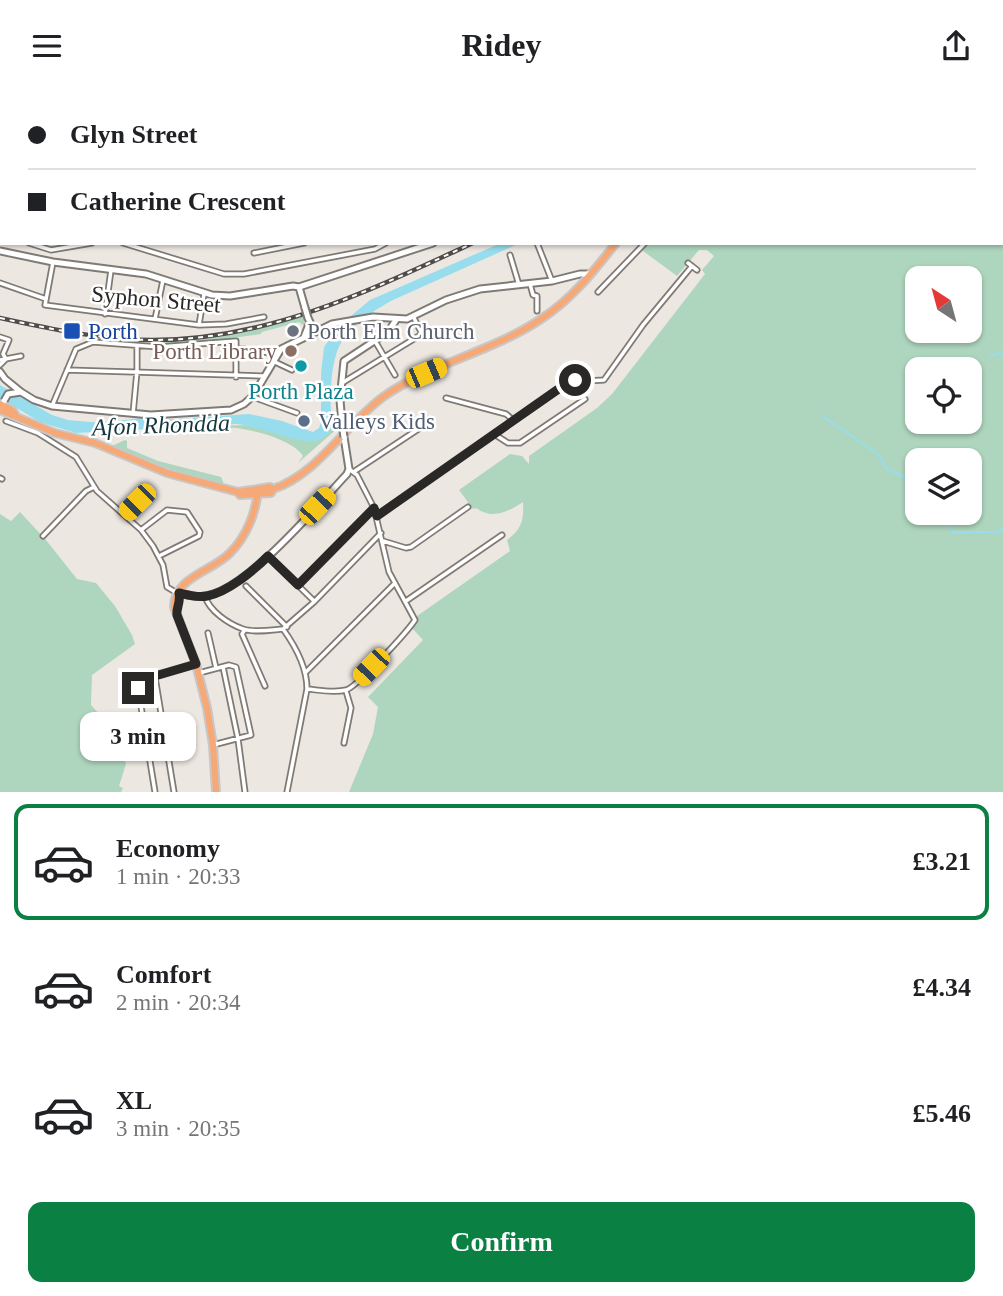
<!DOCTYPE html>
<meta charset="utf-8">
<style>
body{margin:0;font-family:"Times New Roman",serif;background:#f6f6f6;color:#202124;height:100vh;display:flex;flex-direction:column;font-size:26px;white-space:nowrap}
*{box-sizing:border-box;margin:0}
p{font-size:23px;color:#757577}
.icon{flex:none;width:38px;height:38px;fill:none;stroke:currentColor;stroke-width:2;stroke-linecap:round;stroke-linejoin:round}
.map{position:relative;height:701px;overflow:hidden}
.details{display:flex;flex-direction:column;background:#fff;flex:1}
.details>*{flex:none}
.guide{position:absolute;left:0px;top:0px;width:1004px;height:154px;box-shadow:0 2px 5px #0004;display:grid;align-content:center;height:154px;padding:0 28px;background:#fff}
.needle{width:46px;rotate:324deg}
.controls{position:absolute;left:905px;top:175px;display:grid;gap:14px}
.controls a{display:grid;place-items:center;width:77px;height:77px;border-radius:14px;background:#fff;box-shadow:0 2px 5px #0004;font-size:35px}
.end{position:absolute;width:32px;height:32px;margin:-16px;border:9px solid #2a2826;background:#fff;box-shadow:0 0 0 4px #fff}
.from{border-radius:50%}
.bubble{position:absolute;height:49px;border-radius:14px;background:#fff;box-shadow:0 2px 5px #0004;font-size:23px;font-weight:600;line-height:49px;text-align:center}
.car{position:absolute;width:21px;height:42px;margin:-21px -10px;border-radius:9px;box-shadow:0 0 5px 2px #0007;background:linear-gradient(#f5c518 24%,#345 0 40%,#f5c518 0 76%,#345 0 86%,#f5c518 0)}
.guide b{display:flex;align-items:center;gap:24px;height:66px;font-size:26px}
.guide b+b{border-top:2px solid #e0e0e0}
.guide i{width:18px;height:18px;background:#202124}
ul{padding:12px 0 0;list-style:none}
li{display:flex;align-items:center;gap:21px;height:116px;margin:0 14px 10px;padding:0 14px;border:4px solid transparent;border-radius:14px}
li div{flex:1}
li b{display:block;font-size:26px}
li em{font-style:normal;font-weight:600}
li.on{border-color:#0b8043}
li>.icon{width:63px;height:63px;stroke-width:1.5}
.button{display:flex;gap:14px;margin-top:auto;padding:14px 28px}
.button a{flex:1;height:80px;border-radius:14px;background:#0b8043;color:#fff;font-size:28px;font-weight:600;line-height:80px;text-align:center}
header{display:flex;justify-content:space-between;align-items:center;height:91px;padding:0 28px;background:#fff;font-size:32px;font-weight:600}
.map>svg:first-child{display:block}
.green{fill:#aed6be;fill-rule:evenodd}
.water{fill:#98dded}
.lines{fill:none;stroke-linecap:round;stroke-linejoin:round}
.stream{stroke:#98dded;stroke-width:2}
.river{stroke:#98dded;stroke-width:8}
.minor-casing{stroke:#807a75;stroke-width:7}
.tertiary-casing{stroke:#807a75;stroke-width:9}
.secondary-casing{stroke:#807a75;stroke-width:9}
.primary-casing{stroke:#c8c7c7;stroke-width:10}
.minor{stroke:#fff;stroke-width:3.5}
.tertiary{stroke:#fff;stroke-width:5}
.secondary{stroke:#fff;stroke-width:5}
.primary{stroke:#f6a976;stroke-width:6}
.rail-casing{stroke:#4f4c49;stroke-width:4.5}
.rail{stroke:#fff;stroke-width:2;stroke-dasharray:5;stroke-linecap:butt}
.tertiary-bridge-casing{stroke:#807a75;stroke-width:9;stroke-linecap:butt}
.secondary-bridge-casing{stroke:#807a75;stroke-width:9;stroke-linecap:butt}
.tertiary-bridge{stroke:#fff;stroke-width:5}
.secondary-bridge{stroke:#fff;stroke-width:5}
.route{stroke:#2a2826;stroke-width:9}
.transit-dot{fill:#1a4fb4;stroke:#fff;stroke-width:2.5}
.worship-dot{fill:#6b7280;stroke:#fff;stroke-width:2.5}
.education-dot{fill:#8d6e63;stroke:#fff;stroke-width:2.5}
.culture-dot{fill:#0f9aa8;stroke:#fff;stroke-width:2.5}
.service-dot{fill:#5c6f8a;stroke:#fff;stroke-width:2.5}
.labels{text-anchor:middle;stroke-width:5;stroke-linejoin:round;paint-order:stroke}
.street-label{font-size:23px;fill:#2a2826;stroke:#fff}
.transit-label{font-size:23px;fill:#164399;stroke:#fff;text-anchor:start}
.worship-label{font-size:23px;fill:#5b616d;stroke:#fff;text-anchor:start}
.education-label{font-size:23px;fill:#785e54;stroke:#fff;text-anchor:end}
.culture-label{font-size:23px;fill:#0d838f;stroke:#fff}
.service-label{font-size:23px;fill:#4e5e75;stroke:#fff;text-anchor:start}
.water-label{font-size:24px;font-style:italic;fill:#14363d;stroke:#fff}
</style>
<header><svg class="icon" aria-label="menu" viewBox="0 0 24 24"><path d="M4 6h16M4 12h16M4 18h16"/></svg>Ridey<svg class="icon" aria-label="share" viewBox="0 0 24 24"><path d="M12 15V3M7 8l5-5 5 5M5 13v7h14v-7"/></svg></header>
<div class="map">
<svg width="1003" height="701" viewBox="0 0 1003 701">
<rect width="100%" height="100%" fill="#ede7e1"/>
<!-- green -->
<path class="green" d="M726,0H1003V701H349L373,643L378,616L368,606L423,549L412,537L417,525L510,460L507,449C522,438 524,429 523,411C508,421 492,429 476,417L473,418L459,399L510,363L522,365L529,373V365L597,317L612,303L705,183L702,179L714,165L707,159H699L677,185L639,157L645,152H1003V2H724ZM917,187H970V240H917ZM917,278H970V331H917ZM917,369H970V422H917Z
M305,225L304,235L299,231L262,241L261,243L217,249L216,251L198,253L196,251L162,255V250L206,248Z
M331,322H338L339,336L298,372L303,365C293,349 254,339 236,337C227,336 217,338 209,335L251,334L306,350L333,334Z
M125,349L127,350V357L158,370L221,386L224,393L180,382L112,355Z
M20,421L46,449L77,488L96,492L115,515L132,544L135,553L92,584L91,614L112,637L123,664L126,673L119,695L123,697L121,701H0V423L11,430Z"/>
<!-- water -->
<path class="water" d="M501,152H520L393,209C373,220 348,235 338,258C331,276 330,303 331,322C331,328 334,332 331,338C329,344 321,349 315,350C291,352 261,335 236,333L76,342L40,331L0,307V294L52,324L68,329L102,332L140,327L160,329L249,323L282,330L313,341L319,337L321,331V282L324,256L339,235L370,209Z"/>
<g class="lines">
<!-- stream -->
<path class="stream" d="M926,0L927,2
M874,2L875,0
M990,265L1003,261
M821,324L878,363L886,377L917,393
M947,422V429L953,441H996L1003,438"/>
<!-- river -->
<path class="river" d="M680,2L681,0"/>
<!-- minor casing -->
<g class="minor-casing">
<path id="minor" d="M303,0V2
M363,0V2
M440,0L442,2
M471,0L475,2
M446,2L447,0
M485,2V0
M506,2V0
M0,68H2
M0,109H2
M0,149H2
M29,152L51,159L92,152
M123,152L224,183H244L375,158L386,152
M537,152L552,190
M254,162L304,152
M510,164L519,194
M53,171L45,214L199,234L226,233L264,226
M688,172L697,179
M0,192L46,208
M530,193L533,204L537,205V220
M598,201L645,152
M105,223L111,179
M155,228L163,189
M199,234L204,203
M0,246L9,249L3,263L6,268
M375,250L395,284
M237,257L277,263
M0,269L21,265
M275,271L292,279
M0,274L6,268
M67,279L263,285
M342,292L422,243L413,225
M253,306L297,322
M446,307L506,323L513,329
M52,315L76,258L93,251L159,256L236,250V286
M133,323L137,280V256
M6,330L38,342L76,366L97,400L141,439L153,455L163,474L167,496L177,502
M494,343L508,352H520L585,308
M355,380L420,337
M0,387L2,388
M124,424L144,403
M377,425L570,291L604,289L643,234L692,175
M141,439L167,419L187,421L200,441L199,445L159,465
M43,445L86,400L94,396
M383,450L406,457L411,456L468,416
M268,465L314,510
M298,494L374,417
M246,495L287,536
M205,505C209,520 229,533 243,538C255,542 271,539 283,538C296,556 307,576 307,598L287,701
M406,510L502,444
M283,538L314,511L381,442
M244,540L242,543L265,595
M208,542L216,577
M223,576L238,648L245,701
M306,581L395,492
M199,582L229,574L236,576L251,644L213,654
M155,586L174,701
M307,598C319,599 334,602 346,599C357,596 407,541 415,529L389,481L374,417L357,384L349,378
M120,631L146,644
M344,652L351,617L346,600
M155,701L138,597L155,585L196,573"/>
</g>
<!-- tertiary casing -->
<g class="tertiary-casing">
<path id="tertiary" d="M342,333L340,309L344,270L388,241L396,229
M179,502C187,504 197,507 206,505C248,498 317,415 347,383L349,378L344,346"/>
</g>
<!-- secondary casing -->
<g class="secondary-casing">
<path id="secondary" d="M0,160L53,171L146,183L212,204L230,205L293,195L299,196L433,152
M299,196L305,217
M304,246L310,231L308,227
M0,281L5,288L21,301L34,309L52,315L151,324L231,319L244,313L253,305L281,258L332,233L373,226L407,228L446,209L480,198L552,190L580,183H591
M0,317L8,303L21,301"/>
</g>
<!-- primary casing -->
<g class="primary-casing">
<path id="primary" d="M710,2L711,0
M0,313L13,320L16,325
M0,319L55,342L95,352L167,382L238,401L240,404L271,402L273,398
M238,401L270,396L273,398C317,384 346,333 383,306C431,272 492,261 541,228C572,208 593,181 616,152
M216,701L213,654L207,617L196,573L174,516C174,486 213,480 230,462C247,445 256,421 258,399"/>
</g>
<!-- minor -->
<use href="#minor" class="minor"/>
<!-- tertiary -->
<use href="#tertiary" class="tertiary"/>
<!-- secondary -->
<use href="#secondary" class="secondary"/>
<!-- primary -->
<use href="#primary" class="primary"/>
<!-- rail casing -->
<g class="rail-casing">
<path id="rail" d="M658,2L659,0
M0,227C50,238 102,249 153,249C269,249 371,199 473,152"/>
</g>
<!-- rail -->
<use href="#rail" class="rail"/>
<!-- tertiary-bridge casing -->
<g class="tertiary-bridge-casing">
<path id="tertiary-bridge" d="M342,333L344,346"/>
</g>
<!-- secondary-bridge casing -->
<g class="secondary-bridge-casing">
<path id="secondary-bridge" d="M305,217L308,227"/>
</g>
<!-- tertiary-bridge -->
<use href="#tertiary-bridge" class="tertiary-bridge"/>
<!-- secondary-bridge -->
<use href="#secondary-bridge" class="secondary-bridge"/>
</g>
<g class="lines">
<!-- route -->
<path class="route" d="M138,597L155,585L196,573L177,524C176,517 181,511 179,502C188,504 198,507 207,505C228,501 253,480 268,465L298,494L374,417L377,425L557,299L575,289"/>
</g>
<!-- markers -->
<rect class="transit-dot" x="63" y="231" width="18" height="18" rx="3.5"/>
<circle class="worship-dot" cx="293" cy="240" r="7"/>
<circle class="education-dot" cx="291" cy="260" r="7"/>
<circle class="culture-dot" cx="301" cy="275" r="7"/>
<circle class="service-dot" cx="304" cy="330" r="7"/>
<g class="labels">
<!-- street labels -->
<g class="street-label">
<text transform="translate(156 208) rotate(5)" y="8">Syphon Street</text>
</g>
<!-- transit labels -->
<g class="transit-label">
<text x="88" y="248">Porth</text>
</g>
<!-- worship labels -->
<g class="worship-label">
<text x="307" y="248">Porth Elm Church</text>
</g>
<!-- education labels -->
<g class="education-label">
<text x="277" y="268">Porth Library</text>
</g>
<!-- culture labels -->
<g class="culture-label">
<text x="301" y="308">Porth Plaza</text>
</g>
<!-- service labels -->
<g class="service-label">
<text x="318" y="338">Valleys Kids</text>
</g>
<!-- water labels -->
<g class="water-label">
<text transform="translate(161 334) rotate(-2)" y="8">Afon Rhondda</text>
</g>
</g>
</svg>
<div class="controls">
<a><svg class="needle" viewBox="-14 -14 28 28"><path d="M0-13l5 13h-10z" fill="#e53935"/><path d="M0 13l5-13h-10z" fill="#757577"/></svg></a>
<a><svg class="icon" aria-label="locate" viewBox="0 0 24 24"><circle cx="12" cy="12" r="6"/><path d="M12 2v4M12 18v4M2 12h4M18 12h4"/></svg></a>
<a><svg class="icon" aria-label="layers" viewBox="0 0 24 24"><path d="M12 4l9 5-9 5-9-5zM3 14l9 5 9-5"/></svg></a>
</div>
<i class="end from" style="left:575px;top:289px"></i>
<i class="end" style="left:138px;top:597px"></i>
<div class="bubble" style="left:80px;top:621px;width:116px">3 min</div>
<i class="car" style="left:426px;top:282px;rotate:67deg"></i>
<i class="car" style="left:137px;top:411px;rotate:225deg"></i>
<i class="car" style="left:317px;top:415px;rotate:43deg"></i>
<i class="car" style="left:371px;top:576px;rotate:224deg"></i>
<div class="guide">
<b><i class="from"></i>Glyn Street</b>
<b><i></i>Catherine Crescent</b>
</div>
</div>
<section class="details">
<ul>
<li class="on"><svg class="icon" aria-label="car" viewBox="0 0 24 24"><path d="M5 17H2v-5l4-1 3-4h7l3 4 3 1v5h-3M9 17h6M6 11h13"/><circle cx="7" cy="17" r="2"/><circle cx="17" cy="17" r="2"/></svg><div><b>Economy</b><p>1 min · 20:33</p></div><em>£3.21</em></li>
<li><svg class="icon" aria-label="car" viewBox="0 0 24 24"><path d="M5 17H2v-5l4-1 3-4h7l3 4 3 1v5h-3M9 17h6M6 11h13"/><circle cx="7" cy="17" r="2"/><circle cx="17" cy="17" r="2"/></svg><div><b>Comfort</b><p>2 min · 20:34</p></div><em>£4.34</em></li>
<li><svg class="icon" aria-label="car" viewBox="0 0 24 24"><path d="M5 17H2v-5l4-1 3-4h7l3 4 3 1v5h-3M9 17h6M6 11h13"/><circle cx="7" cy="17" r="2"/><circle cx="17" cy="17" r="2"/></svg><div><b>XL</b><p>3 min · 20:35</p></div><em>£5.46</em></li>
</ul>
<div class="button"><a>Confirm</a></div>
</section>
